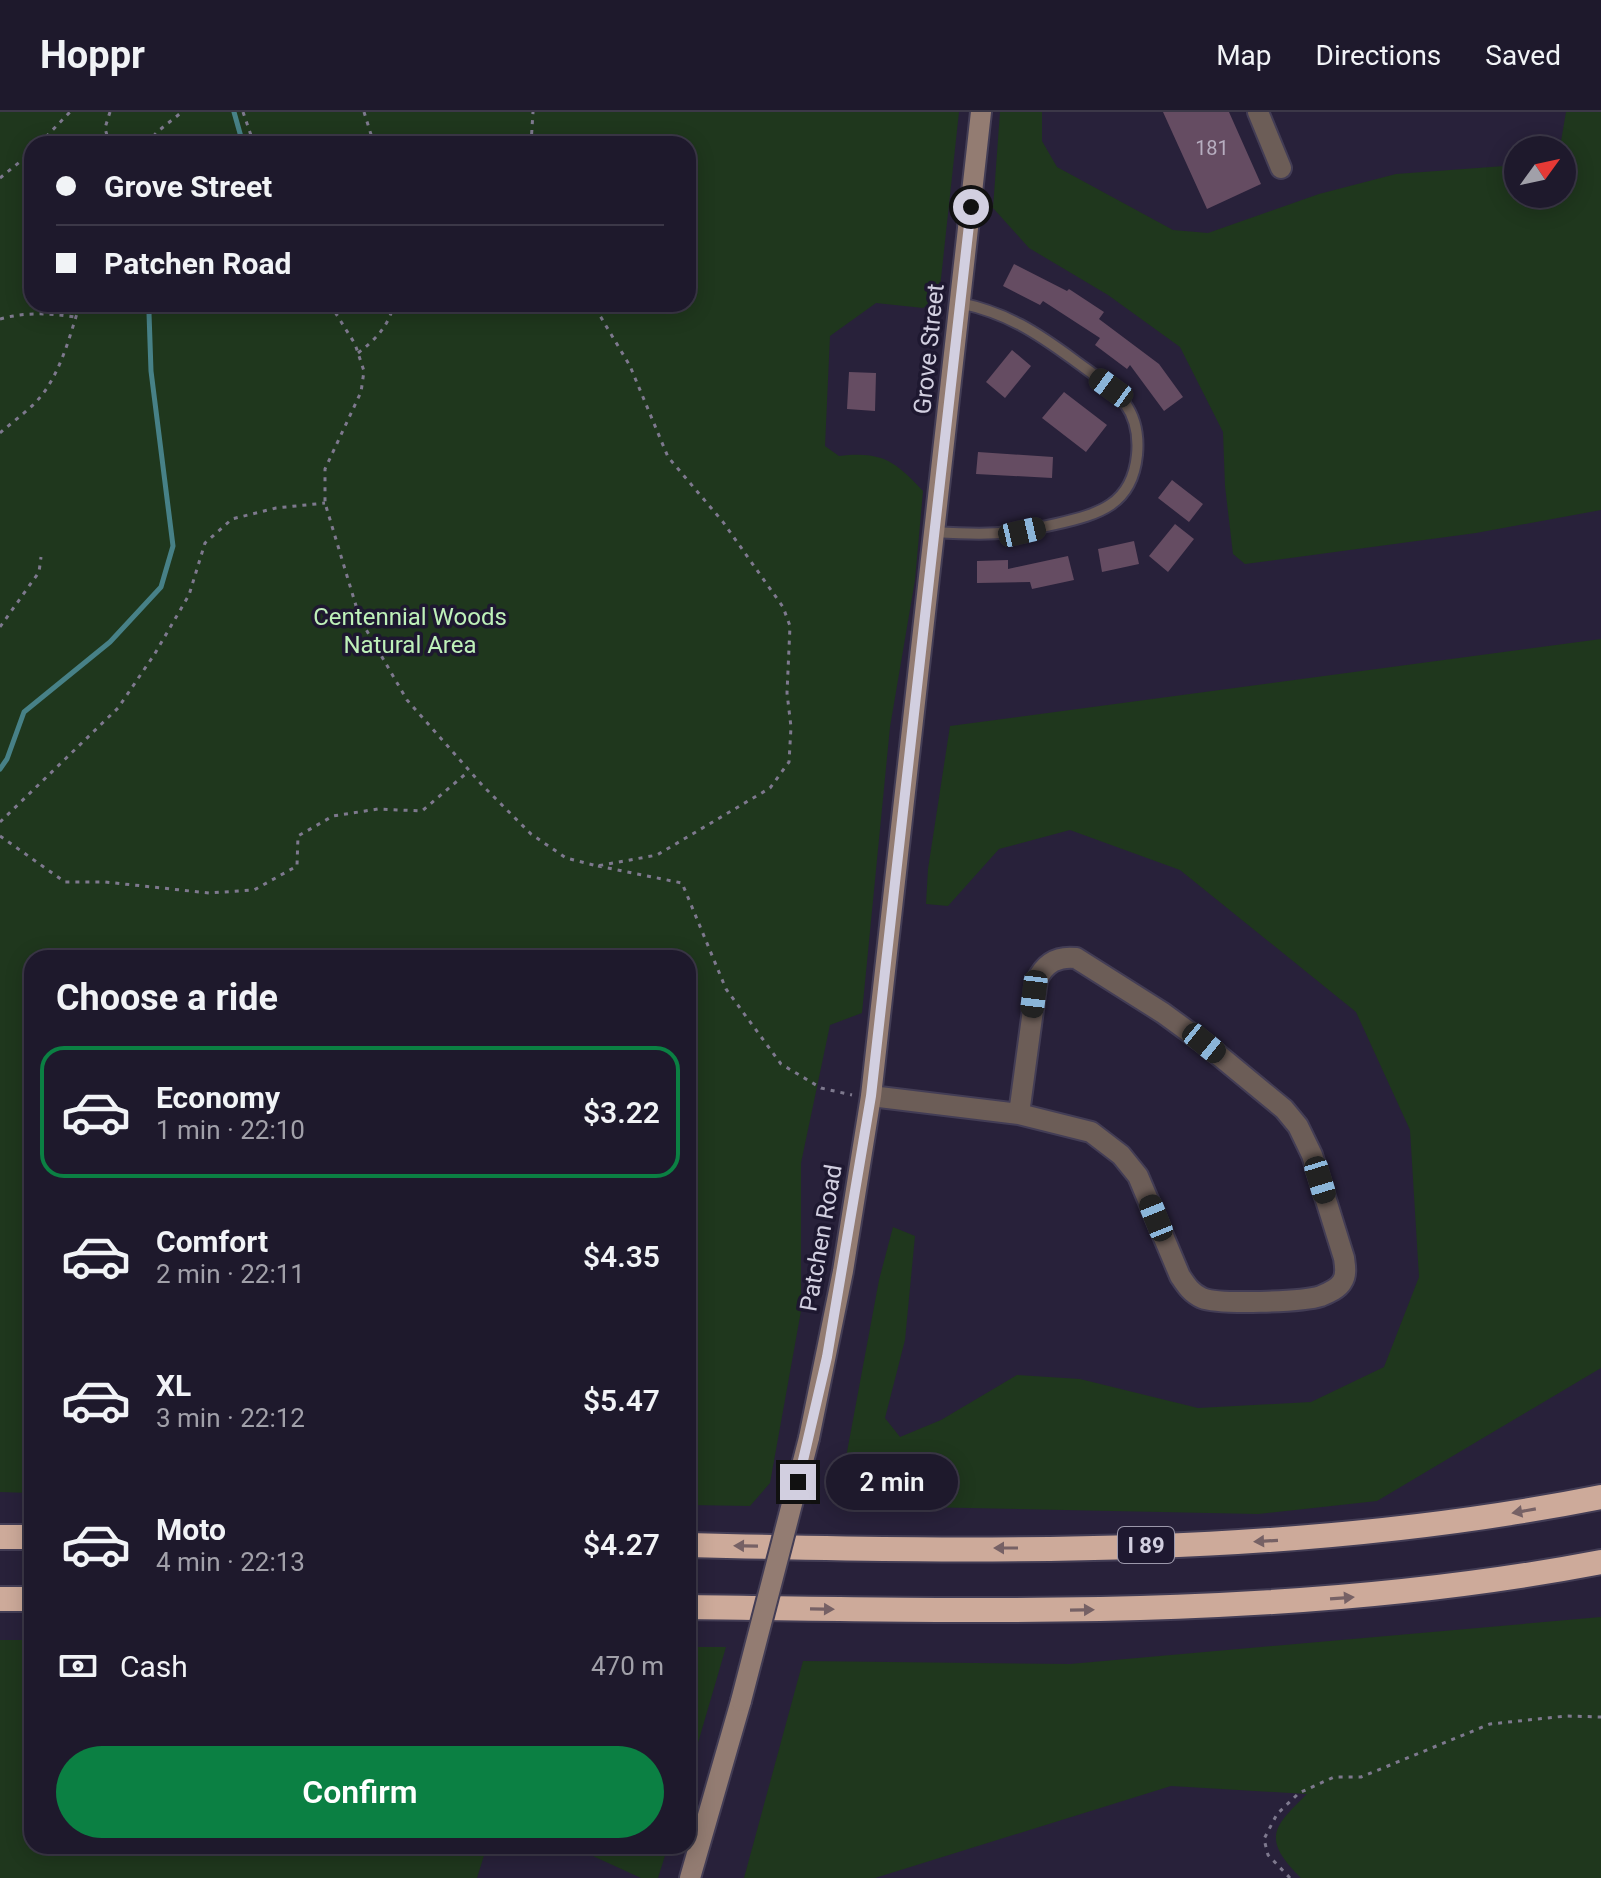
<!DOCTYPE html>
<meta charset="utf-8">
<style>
body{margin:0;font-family:Roboto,sans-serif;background:#262234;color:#f1f3f6;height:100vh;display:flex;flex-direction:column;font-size:30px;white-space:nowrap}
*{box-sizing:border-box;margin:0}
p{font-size:26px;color:#a1a0a9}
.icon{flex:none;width:44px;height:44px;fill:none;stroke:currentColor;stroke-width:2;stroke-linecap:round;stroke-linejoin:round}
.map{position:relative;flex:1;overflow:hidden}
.panel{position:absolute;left:24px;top:838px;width:672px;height:904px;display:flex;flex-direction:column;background:#1e192c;border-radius:24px;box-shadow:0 4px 20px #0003,0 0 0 2px #3c3848}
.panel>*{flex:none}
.banner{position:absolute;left:24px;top:24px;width:672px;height:176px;border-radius:24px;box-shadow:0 4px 20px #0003,0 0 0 2px #3c3848;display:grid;align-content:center;height:176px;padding:0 32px;background:#1e192c}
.needle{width:52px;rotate:57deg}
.controls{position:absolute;left:1504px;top:24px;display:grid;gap:16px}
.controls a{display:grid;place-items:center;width:72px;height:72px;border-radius:50%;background:#1e192c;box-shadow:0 4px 20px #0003,0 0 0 2px #3c3848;font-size:40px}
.end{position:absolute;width:36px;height:36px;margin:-18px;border:10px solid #d2cfe0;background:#111;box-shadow:0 0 0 4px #111}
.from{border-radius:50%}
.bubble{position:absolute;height:56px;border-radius:28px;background:#1e192c;box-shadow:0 4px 20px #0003,0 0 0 2px #3c3848;font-size:26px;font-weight:600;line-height:56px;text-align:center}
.car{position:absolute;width:24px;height:48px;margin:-24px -12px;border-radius:10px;box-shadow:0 0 6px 2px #0007;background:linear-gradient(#222 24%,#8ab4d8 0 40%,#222 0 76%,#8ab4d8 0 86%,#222 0)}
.banner b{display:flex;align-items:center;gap:28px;height:76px;font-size:30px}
.banner b+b{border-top:2px solid #3c3848}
.banner i{width:20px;height:20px;background:#f1f3f6}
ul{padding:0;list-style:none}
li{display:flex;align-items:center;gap:24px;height:132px;margin:0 16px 12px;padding:0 16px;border:4px solid transparent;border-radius:24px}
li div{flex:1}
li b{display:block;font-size:30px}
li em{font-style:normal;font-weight:600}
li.active{border-color:#0b8043}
li>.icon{width:72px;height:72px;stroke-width:1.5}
h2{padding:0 32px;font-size:36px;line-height:96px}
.pay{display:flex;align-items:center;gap:20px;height:88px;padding:0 32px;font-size:30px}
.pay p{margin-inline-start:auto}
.cta{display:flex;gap:16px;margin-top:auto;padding:16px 32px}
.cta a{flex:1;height:92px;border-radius:48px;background:#0b8043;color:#fff;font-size:32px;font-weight:600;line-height:92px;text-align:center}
header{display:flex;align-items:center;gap:48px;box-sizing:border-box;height:112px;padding:0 40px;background:#1e192c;border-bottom:2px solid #3c3848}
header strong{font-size:38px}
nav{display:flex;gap:44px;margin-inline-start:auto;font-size:28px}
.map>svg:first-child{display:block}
.green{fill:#1f371d;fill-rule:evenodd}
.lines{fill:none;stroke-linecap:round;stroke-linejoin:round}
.stream{stroke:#478187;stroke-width:5}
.building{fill:#654c62}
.lane-casing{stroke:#433d55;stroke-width:14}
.street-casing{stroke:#433d55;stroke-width:24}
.secondary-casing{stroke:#433d55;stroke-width:24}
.highway-casing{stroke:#433d55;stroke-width:28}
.path{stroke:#7e798e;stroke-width:3;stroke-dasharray:4 6;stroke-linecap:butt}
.lane{stroke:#6c5d57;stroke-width:10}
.street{stroke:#6c5d57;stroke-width:20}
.secondary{stroke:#937c72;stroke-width:20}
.highway{stroke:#cdaa9a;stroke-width:24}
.secondary-bridge-casing{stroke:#433d55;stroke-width:24;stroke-linecap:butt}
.secondary-bridge{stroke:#937c72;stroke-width:20}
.oneway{fill:#766165}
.route{stroke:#d2cfe0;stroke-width:10}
.labels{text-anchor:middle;stroke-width:7;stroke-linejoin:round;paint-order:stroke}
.number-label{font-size:20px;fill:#b7aec0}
.shield{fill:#1e1830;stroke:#9c98ab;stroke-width:2}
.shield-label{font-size:22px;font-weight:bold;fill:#d2cfe0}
.street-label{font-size:24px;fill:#d2cfe0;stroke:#1e1830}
.park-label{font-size:24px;fill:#bef1b9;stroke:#1e1830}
</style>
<header>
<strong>Hoppr</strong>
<nav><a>Map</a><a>Directions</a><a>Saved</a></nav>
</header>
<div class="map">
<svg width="1601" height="1766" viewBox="0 0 1601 1766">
<rect width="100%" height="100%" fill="#28213a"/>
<!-- green -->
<path class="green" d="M0,0H959L939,185L923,196L876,191L830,224L825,334L839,344C882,339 895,349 923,379L915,468L890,615L862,901L830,913L801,1051V1199L770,1371L750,1394L688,1393V846H32V1381L0,1380ZM32,32H688V192H32Z
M1000,0H1042V29L1057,55L1173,118L1208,121L1319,82L1396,62L1518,53V82H1562V38H1548L1561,29L1566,0H1601V398L1476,421L1245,452L1233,442L1225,374L1223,320L1180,235L1108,183L1029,136L993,96Z
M1601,527V1256L1377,1389L1258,1402L872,1394L854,1381L844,1356L879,1168L893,1115L915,1124L905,1228L885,1306L900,1325L941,1308L1017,1263L1080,1267L1198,1296L1311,1290L1384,1255L1419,1165L1410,1018L1356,900L1180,758L1070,718L999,737L948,794L926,792L928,757L950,614Z
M1601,1505V1766H1301C1262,1727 1272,1716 1307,1682L1171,1674L875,1766H744L803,1549L1070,1552Z
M0,1528H32V1734H487L477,1766H0Z
M688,1535H726L688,1665Z
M571,1734H668L658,1766H641Z"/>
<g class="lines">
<!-- stream -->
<path class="stream" d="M234,0L243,32
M0,657L7,647L24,600L110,530L161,475L173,434L151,259L149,201L151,192"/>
</g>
<!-- building -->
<path class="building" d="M1163,0H1229L1261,72L1207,97Z
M1014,152L1067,179L1069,177L1104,200L1099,207L1159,252L1183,285L1164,299L1130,253L1127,257L1095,233L1100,226L1043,189L1040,193L1003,174Z
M1012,238L1031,254L1005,286L986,270Z
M849,260L876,261L875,299L847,297Z
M1064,280L1107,313L1086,340L1042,306Z
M978,340L1053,345L1052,366L976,362Z
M1172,368L1203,392L1189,410L1158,386Z
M1175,412L1194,427L1168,460L1149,444Z
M1134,429L1139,452L1102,460L1098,437Z
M1068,444L1074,468L1032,477L1030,470L977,471V449L1008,448V457Z"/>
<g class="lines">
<!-- lane casing -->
<g class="lane-casing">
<path id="lane" d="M935,420C982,423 1009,423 1056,412C1099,402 1132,393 1137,343C1142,291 1110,275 1074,248C1036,220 1007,201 960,191"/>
</g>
<!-- street casing -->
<g class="street-casing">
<path id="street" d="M1258,0L1281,56
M871,984L1019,1002L1091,1020L1121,1043L1138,1064L1180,1164C1186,1173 1191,1181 1202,1186C1219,1193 1302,1190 1321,1184C1328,1181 1338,1177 1342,1170C1347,1163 1345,1153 1344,1146L1312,1043L1298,1014L1284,997L1204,931L1163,901L1076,846C1058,844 1045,851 1037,868L1019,1002"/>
</g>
<!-- secondary casing -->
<g class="secondary-casing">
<path id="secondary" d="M809,1326L843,1159L871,984L981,0
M690,1766L741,1589"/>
</g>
<!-- highway casing -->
<g class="highway-casing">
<path id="highway" d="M0,1425H32
M688,1433C993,1441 1301,1445 1601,1385
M0,1487H32
M688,1495C994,1499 1299,1508 1601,1450"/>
</g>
<!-- path -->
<path class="path" d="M110,0L105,16L109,31L115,32
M243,0L254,32
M364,0L374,32
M39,32L70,0
M133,32L151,27
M147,32L157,20L182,0
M531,32L533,0
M0,66L32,40
M330,192L355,232L364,259L361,280L325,357V391L360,507L407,588L483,674L531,722L566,746L597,754L657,743L770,676L789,650L791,615L787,581L790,514L783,495L723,410L668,345L630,254L593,192
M0,207C25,200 49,201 75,205
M358,241C376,227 388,215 394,192
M0,321C11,311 24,302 35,291C60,265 69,226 80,192
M0,515L39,460L41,445
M0,710L118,596L154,543L189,483L205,431L232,407L276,396L325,391
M0,724L65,770H105L209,781L254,778L297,754L298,724L333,704L378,697L422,699L469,659
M598,754L682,771L726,877L781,952L821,976L852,983
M1290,1766L1268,1743L1264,1727L1277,1702L1299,1681L1334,1665H1361L1490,1612L1566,1604L1601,1605"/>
<!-- lane -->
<use href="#lane" class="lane"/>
<!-- street -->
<use href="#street" class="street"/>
<!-- secondary -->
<use href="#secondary" class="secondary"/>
<!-- highway -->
<use href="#highway" class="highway"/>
<!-- secondary-bridge casing -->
<g class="secondary-bridge-casing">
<path id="secondary-bridge" d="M741,1589L809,1326"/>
</g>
<!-- secondary-bridge -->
<use href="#secondary-bridge" class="secondary-bridge"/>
</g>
<!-- one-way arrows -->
<defs><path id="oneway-solid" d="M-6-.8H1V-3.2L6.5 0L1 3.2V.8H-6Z" transform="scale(2)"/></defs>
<g class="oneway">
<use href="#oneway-solid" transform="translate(1524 1399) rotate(170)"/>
<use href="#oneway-solid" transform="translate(1266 1429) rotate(177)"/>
<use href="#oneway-solid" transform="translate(746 1434) rotate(-179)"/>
<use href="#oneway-solid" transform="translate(1006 1436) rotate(-180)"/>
<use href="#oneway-solid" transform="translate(1342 1486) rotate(-4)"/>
<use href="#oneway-solid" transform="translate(822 1497) rotate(1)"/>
<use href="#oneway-solid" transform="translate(1082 1498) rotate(-1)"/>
</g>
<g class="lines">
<!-- route -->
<path class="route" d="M798,1370L827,1245L871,984L971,95"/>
</g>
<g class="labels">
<!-- number labels -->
<g class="number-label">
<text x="1212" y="43">181</text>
</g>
<!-- shield labels -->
<rect class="shield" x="1118" y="1415" width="56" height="36" rx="6"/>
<g class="shield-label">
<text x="1146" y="1441">I 89</text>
</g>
<!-- street labels -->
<g class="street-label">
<text transform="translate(929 237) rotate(-84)" y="8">Grove Street</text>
<text transform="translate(821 1126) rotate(-80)" y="8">Patchen Road</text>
</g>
<!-- park labels -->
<g class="park-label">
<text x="410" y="513">Centennial Woods<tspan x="410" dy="28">Natural Area</tspan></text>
</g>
</g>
</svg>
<div class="controls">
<a><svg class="needle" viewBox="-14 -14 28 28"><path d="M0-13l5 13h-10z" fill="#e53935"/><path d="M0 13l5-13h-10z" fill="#a1a0a9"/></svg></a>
</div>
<i class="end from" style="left:971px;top:95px"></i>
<i class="end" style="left:798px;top:1370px"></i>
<div class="bubble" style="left:826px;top:1342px;width:132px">2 min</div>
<i class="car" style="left:1111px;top:276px;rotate:306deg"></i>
<i class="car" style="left:1022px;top:420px;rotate:77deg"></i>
<i class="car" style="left:1034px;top:882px;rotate:187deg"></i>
<i class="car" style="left:1204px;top:931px;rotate:129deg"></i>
<i class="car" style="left:1320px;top:1068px;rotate:163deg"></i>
<i class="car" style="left:1156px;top:1106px;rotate:338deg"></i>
<div class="banner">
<b><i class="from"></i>Grove Street</b>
<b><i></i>Patchen Road</b>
</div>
<section class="panel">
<h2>Choose a ride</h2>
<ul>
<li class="active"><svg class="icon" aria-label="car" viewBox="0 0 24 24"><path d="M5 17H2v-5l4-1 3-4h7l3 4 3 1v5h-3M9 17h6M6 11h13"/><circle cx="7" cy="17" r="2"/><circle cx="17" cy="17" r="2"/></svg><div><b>Economy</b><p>1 min · 22:10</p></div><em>$3.22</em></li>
<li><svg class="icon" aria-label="car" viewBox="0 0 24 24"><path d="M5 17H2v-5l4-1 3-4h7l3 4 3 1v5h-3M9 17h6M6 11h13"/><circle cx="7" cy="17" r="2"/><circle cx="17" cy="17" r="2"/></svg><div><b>Comfort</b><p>2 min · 22:11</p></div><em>$4.35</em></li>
<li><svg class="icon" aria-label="car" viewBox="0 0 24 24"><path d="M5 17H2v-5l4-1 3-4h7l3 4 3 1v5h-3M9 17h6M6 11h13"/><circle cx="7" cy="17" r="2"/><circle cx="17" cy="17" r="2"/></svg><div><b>XL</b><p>3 min · 22:12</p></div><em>$5.47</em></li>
<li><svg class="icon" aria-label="car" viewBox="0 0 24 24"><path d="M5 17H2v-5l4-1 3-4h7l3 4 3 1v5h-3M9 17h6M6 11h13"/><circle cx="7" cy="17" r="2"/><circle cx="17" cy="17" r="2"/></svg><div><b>Moto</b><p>4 min · 22:13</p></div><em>$4.27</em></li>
</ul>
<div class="pay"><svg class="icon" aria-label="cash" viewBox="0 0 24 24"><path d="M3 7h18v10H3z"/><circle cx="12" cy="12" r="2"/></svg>Cash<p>470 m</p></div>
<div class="cta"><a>Confirm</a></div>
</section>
</div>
